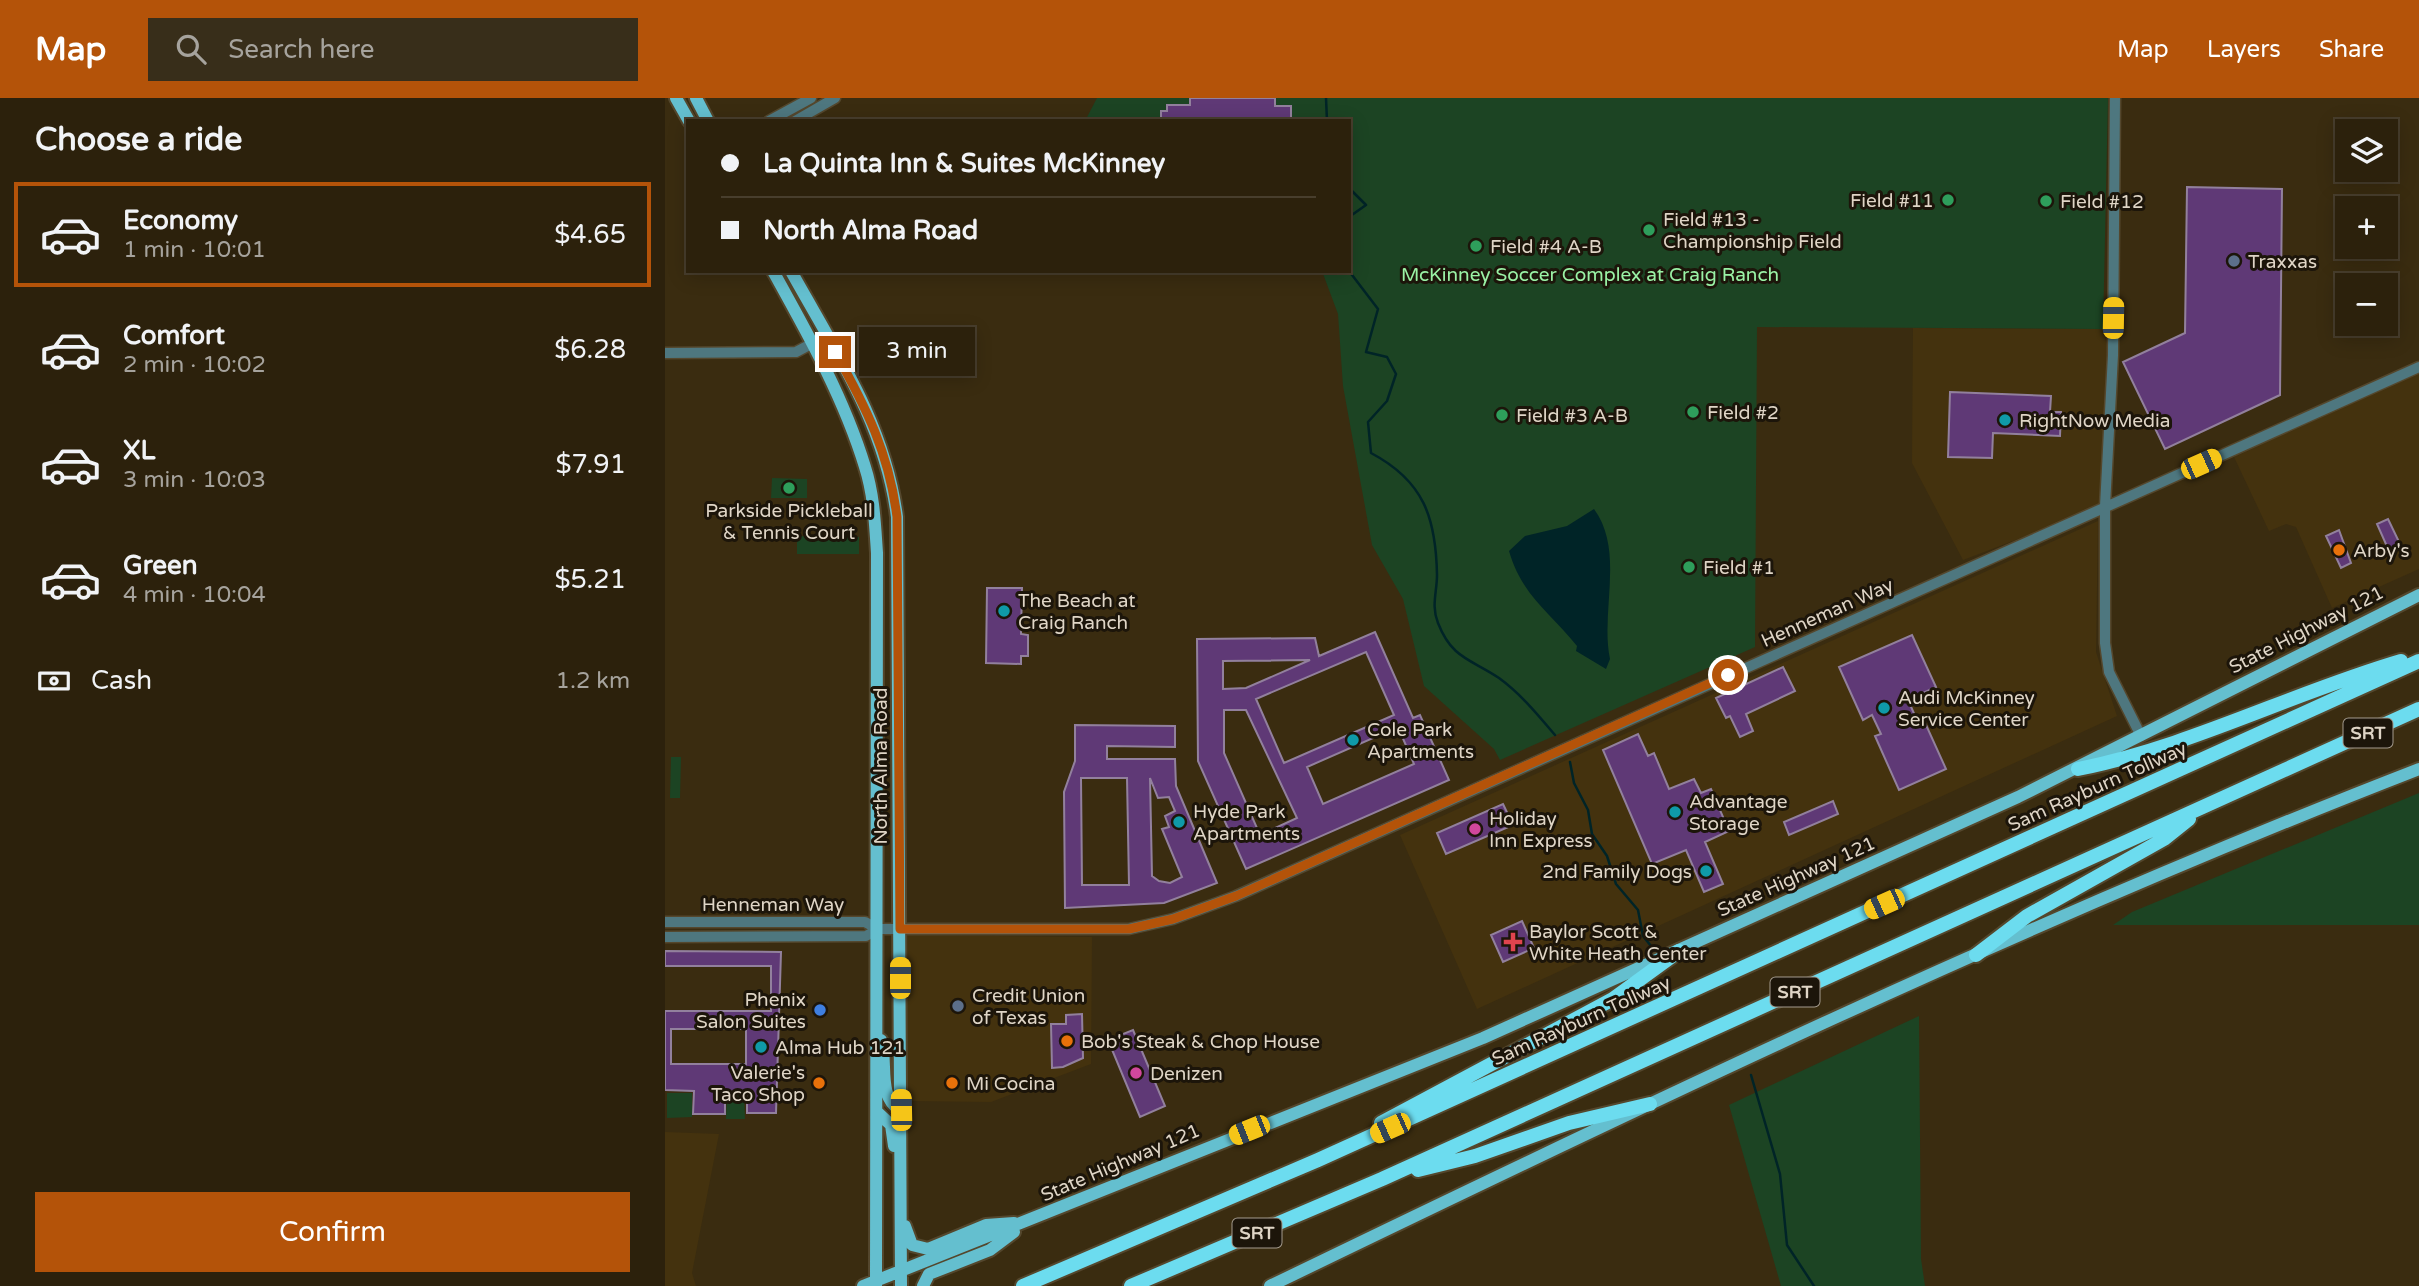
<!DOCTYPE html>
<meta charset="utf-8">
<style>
body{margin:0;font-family:"Varela Round",sans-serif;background:#382e1a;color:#f1f3f6;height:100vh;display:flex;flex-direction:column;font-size:26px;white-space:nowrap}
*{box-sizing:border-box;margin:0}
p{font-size:23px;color:#a6a39d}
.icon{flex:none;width:38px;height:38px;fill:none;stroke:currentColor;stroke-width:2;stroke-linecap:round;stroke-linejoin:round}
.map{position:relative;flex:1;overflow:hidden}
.sheet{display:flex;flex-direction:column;background:#2c210c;width:665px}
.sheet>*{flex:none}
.top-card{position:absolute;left:21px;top:21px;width:665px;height:154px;border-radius:0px;box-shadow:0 4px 18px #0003,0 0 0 2px #483e2d;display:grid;align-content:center;height:154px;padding:0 35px;background:#2c210c}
.controls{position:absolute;left:1670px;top:21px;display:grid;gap:14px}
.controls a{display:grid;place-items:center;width:63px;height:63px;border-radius:0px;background:#2c210c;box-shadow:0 4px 18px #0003,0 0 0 2px #483e2d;font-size:35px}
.end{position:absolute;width:32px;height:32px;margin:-16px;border:9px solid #b45309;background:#fff;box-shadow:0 0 0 4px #fff}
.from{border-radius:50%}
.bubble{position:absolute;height:49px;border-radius:0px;background:#2c210c;box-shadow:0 4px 18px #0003,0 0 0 2px #483e2d;font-size:23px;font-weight:600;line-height:49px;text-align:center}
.car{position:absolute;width:21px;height:42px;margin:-21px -10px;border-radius:9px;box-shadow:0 0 5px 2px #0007;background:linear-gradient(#f5c518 24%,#345 0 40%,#f5c518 0 76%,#345 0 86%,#f5c518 0)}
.top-card b{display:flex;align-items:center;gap:24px;height:66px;font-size:26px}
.top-card b+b{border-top:2px solid #483e2d}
.top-card i{width:18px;height:18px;background:#f1f3f6}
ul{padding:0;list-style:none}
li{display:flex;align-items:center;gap:21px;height:105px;margin:0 14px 10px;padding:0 21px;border:4px solid transparent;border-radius:0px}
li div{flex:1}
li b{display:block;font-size:26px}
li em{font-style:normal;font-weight:600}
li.selected{border-color:#b45309}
li>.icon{width:63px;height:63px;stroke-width:1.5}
h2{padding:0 35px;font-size:32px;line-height:84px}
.pay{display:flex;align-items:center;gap:18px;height:77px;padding:0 35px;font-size:26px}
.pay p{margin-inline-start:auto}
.cta{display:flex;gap:14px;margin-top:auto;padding:14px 35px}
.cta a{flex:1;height:80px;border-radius:0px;background:#b45309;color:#fff;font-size:28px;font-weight:600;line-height:80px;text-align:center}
header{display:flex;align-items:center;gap:42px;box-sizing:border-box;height:98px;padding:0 35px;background:#b45309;color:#fff}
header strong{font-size:33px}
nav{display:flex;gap:38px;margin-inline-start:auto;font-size:24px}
.search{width:490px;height:63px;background:#382e1a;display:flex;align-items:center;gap:18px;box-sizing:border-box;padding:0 24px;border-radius:0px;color:#a6a39d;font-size:26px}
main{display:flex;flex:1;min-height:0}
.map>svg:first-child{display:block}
.built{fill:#44320e}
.green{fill:#1c4423}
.water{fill:#002427}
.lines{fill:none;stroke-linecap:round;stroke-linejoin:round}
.stream{stroke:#002427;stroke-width:2.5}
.building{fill:#5f3976;stroke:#92809d;stroke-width:2;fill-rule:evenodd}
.minor-casing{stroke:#54472d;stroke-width:13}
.major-casing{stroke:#54472d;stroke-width:16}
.highway-casing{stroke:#54472d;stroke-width:18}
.minor{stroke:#4e777f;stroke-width:10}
.major{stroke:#64bfcf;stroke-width:12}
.highway{stroke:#6cdcef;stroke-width:14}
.route{stroke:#b45309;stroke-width:9}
.leisure-dot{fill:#2e9e5b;stroke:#1c150a;stroke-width:2.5}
.service-dot{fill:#5c6f8a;stroke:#1c150a;stroke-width:2.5}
.culture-dot{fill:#0f9aa8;stroke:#1c150a;stroke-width:2.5}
.food-dot{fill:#e8710a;stroke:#1c150a;stroke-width:2.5}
.hotel-dot{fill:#d1479c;stroke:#1c150a;stroke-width:2.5}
.health-dot{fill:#e0444e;stroke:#1c150a;stroke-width:2.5}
.shop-dot{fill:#3f7fe0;stroke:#1c150a;stroke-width:2.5}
.labels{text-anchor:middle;stroke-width:6;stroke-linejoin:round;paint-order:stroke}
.shield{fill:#1c150a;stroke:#a49b8e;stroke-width:2}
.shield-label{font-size:18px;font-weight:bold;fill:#dfd5c6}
.poi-label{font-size:19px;fill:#dfd5c6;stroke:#1c150a;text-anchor:start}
.park-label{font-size:19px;fill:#9af2a5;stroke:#1c150a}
.street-label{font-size:19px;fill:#dfd5c6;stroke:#1c150a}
</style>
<header>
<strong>Map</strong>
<div class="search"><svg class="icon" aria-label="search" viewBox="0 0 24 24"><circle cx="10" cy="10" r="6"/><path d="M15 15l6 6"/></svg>Search here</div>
<nav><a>Map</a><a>Layers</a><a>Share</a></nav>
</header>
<main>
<section class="sheet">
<h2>Choose a ride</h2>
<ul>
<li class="selected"><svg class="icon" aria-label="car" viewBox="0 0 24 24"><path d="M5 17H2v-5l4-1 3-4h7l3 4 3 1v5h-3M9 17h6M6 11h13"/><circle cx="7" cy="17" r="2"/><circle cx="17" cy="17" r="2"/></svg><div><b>Economy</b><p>1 min · 10:01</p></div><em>$4.65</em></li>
<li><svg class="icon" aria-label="car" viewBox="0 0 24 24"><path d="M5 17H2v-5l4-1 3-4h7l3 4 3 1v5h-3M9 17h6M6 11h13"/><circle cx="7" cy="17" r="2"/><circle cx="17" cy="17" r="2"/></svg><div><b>Comfort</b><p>2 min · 10:02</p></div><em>$6.28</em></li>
<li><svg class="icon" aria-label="car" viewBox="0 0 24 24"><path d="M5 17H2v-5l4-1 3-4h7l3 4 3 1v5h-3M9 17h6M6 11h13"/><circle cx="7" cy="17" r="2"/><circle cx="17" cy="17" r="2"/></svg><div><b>XL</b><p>3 min · 10:03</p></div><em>$7.91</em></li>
<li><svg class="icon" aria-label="car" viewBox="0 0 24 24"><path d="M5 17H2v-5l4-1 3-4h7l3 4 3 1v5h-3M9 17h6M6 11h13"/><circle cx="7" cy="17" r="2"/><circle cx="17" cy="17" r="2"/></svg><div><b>Green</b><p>4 min · 10:04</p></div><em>$5.21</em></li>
</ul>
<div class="pay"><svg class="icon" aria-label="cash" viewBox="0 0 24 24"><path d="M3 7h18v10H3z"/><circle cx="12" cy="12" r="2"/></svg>Cash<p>1.2 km</p></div>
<div class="cta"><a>Confirm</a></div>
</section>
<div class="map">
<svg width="1754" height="1188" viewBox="0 0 1754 1188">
<rect width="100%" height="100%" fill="#3a2c10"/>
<!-- built -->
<path class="built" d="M1248,230L1438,231L1447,267L1440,408L1298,462L1247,365Z
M1754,275V471L1667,510L1631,429L1621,426L1604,433L1569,359Z
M1433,423L1431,554L1452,618L812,911L735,737Z
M241,837L427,839L426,966L326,1004L242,1003Z
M0,1034L54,1036L27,1175L31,1188H0Z"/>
<!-- green -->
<path class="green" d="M432,0H1443L1438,231L1092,229L1090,549L835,662L829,651L759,588L738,501L707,447L678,288L673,216L657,173H684V23H420Z
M107,380L142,381V400H106Z
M132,438L194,439V456H132Z
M6,659H16L15,700H5Z
M1754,695V827H1448L1467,814Z
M1254,918L1256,1161L1260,1188H1116L1064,1007Z
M2,995H27V1019L2,1020Z
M79,995L80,1021H61L62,996Z"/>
<!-- water -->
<path class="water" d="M929,411C960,453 935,514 945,561L941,571L911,553L912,548C885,514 857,498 844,453L860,438L902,428Z"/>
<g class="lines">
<!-- stream -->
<path class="stream" d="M661,0L662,23
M684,90L701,107L684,119
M684,173L713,211L701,254L722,259L731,276L722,303L703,324L706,355C759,383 771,420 772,477C772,494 766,508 773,525C787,561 806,561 834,580C856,596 873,617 890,637
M905,664L909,685L923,712L927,736L942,758L951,786L973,812L978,838L986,848
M1086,977L1115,1076L1122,1147L1149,1188"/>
</g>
<!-- building -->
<path class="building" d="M525,0H610V8H626V23H496V13H502V7H525Z
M1522,89L1617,91L1615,297L1500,351L1458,264L1520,235Z
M1285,294L1386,298L1385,314H1396L1395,338L1328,335L1327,360L1283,359Z
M1723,421L1736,448L1724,453L1712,426Z
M1674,432L1686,465L1676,470L1661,438Z
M322,490H357L356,536L363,537V558H356V566L321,565Z
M710,534L748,620L755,617L784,682L581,771L533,663L532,541L650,540L654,558ZM701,554L729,617L619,665L591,601ZM645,562L581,590L558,591V563ZM559,612H581L632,720L595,737L559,655ZM733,629L749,666L658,706L642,669Z
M1247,537L1271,589L1243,602L1251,620L1257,618L1281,671L1234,692L1210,638L1216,636L1207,617L1198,622L1174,569Z
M1118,569L1130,593L1081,616L1088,633L1075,639L1065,618L1061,620L1051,600Z
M410,627L510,628V649L442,648V661H510L511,688L552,785L499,805L400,810L399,694L410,663ZM416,680H462L464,787H417ZM485,680L493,700L504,699L510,713L500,718L504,729L497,731L517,779L505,785L494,783L487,778Z
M973,636L983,658L989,655L1004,691L1029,681L1036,695L1046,691L1064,733L1040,744L1058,786L1039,794L1021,752L987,766L938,652Z
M1168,703L1173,716L1124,737L1119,724Z
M838,706L848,727L781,756L772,735Z
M857,823L869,850L838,864L826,837Z
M0,853L116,854L111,1015H82V994L60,993V1016H28L29,993L0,992V913H106V868H0ZM6,931H81V966H6Z
M417,916L418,960L398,969L387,970L386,926H401V917Z
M468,932L500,1008L475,1019L443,942Z"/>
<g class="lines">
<!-- minor casing -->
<g class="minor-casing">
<path id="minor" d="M1450,0L1448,257L1440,408V545L1444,574L1476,638
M104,23L146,0
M130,23L170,0
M0,255L131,254L148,245
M0,824H200L213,831H464L508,821L571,798L1754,269
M0,839L201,838L213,831"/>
</g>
<!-- major casing -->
<g class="major-casing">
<path id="major" d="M11,0L24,23
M31,0L43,23
M108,173C143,236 179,300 200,369C209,397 210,426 212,455L211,1188
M126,173C171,254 220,326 232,419L236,1188
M216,942C223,964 212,999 235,1012
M212,1014L226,1027L229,1048
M240,1128L247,1147L263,1151L321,1127L349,1125
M198,1188L818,940L1353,699L1754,497
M258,1188L264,1176L325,1152L349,1134
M605,1188C983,1005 1362,823 1754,671"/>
</g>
<!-- highway casing -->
<g class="highway-casing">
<path id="highway" d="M1413,671C1524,649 1627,595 1736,563
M1311,857L1362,818L1499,741L1524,721
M716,1025L948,901L1014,853
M753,1072L810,1058L904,1025L985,1006
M358,1188L653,1062L1754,563
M466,1188L717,1081L1754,611"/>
</g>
<!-- minor -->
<use href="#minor" class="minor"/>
<!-- major -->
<use href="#major" class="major"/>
<!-- highway -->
<use href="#highway" class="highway"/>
</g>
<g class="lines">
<!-- route -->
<path class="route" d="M170,254C201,309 224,355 232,419L235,831H464L508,821L571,798L1063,577"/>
</g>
<!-- markers -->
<g class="leisure-dot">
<circle cx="1283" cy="102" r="7"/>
<circle cx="1381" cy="103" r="7"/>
<circle cx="984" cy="132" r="7"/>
<circle cx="811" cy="148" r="7"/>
<circle cx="1028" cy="314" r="7"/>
<circle cx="837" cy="317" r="7"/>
<circle cx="124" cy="390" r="7"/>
<circle cx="1024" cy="469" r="7"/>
</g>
<g class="service-dot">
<circle cx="1569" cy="163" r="7"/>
<circle cx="293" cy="908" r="7"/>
</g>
<g class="culture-dot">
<circle cx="1340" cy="322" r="7"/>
<circle cx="339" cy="513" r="7"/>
<circle cx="1219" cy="610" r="7"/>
<circle cx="688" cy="642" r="7"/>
<circle cx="1010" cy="714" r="7"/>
<circle cx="514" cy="724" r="7"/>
<circle cx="1041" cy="773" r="7"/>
<circle cx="96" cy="949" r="7"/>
</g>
<g class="food-dot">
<circle cx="1674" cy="452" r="7"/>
<circle cx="402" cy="943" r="7"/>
<circle cx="154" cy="985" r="7"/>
<circle cx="287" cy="985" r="7"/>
</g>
<g class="hotel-dot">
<circle cx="810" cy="731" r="7"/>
<circle cx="471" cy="975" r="7"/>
</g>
<path class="health-dot" d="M844.5 833.5h7v7h7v7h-7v7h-7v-7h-7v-7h7z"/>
<circle class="shop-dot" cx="155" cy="912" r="7"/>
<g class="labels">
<!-- shield labels -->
<g class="shield">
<rect x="1678.5" y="620.5" width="49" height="29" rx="5"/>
<rect x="1105.5" y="879.5" width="49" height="29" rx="5"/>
<rect x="567.5" y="1120.5" width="49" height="29" rx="5"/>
</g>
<g class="shield-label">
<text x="1703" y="641">SRT</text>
<text x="1130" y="900">SRT</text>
<text x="592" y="1141">SRT</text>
</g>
<!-- poi labels -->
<g class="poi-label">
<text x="1269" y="109" text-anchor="end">Field #11</text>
<text x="1395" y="110">Field #12</text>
<text x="998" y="128">Field #13 -<tspan x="998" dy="22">Championship Field</tspan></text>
<text x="825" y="155">Field #4 A-B</text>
<text x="1583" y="170">Traxxas</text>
<text x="1042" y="321">Field #2</text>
<text x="851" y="324">Field #3 A-B</text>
<text x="1354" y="329">RightNow Media</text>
<text x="124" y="419" text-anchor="middle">Parkside Pickleball<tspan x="124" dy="22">&amp; Tennis Court</tspan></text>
<text x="1688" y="459">Arby's</text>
<text x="1038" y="476">Field #1</text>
<text x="353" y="509">The Beach at<tspan x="353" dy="22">Craig Ranch</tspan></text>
<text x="1233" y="606">Audi McKinney<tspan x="1233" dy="22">Service Center</tspan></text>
<text x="702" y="638">Cole Park<tspan x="702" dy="22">Apartments</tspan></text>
<text x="1024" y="710">Advantage<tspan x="1024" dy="22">Storage</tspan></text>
<text x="528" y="720">Hyde Park<tspan x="528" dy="22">Apartments</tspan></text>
<text x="824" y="727">Holiday<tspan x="824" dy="22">Inn Express</tspan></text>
<text x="1027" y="780" text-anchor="end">2nd Family Dogs</text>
<text x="864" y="840">Baylor Scott &amp;<tspan x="864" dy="22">White Heath Center</tspan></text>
<text x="307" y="904">Credit Union<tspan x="307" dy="22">of Texas</tspan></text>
<text x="141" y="908" text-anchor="end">Phenix<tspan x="141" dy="22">Salon Suites</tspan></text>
<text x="416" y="950">Bob's Steak &amp; Chop House</text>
<text x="110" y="956">Alma Hub 121</text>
<text x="140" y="981" text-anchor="end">Valerie's<tspan x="140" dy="22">Taco Shop</tspan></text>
<text x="485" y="982">Denizen</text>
<text x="301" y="992">Mi Cocina</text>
</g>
<!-- park labels -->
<g class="park-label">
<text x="925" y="183">McKinney Soccer Complex at Craig Ranch</text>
</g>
<!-- street labels -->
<g class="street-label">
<text transform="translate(1162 514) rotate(-24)" y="7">Henneman Way</text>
<text transform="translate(1641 531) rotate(-27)" y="7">State Highway 121</text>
<text transform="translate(215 668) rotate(-90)" y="7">North Alma Road</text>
<text transform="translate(1432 688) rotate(-24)" y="7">Sam Rayburn Tollway</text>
<text transform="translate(1131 778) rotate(-24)" y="7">State Highway 121</text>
<text x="108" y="813">Henneman Way</text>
<text transform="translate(916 922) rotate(-24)" y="7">Sam Rayburn Tollway</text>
<text transform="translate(455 1064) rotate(-23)" y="7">State Highway 121</text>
</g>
</g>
</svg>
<div class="controls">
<a><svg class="icon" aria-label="layers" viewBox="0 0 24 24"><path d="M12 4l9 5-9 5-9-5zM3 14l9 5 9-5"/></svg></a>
<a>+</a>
<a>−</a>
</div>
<i class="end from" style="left:1063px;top:577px"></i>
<i class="end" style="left:170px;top:254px"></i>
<div class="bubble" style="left:194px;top:229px;width:116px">3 min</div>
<i class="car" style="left:1448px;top:220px;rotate:1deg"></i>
<i class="car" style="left:1536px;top:366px;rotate:66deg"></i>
<i class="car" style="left:1219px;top:806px;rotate:246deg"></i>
<i class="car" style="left:235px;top:880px;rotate:0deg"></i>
<i class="car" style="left:236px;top:1012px;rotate:359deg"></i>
<i class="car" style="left:725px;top:1030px;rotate:246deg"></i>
<i class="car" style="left:584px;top:1032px;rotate:248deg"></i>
<div class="top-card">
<b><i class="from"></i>La Quinta Inn &amp; Suites McKinney</b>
<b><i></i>North Alma Road</b>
</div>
</div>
</main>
